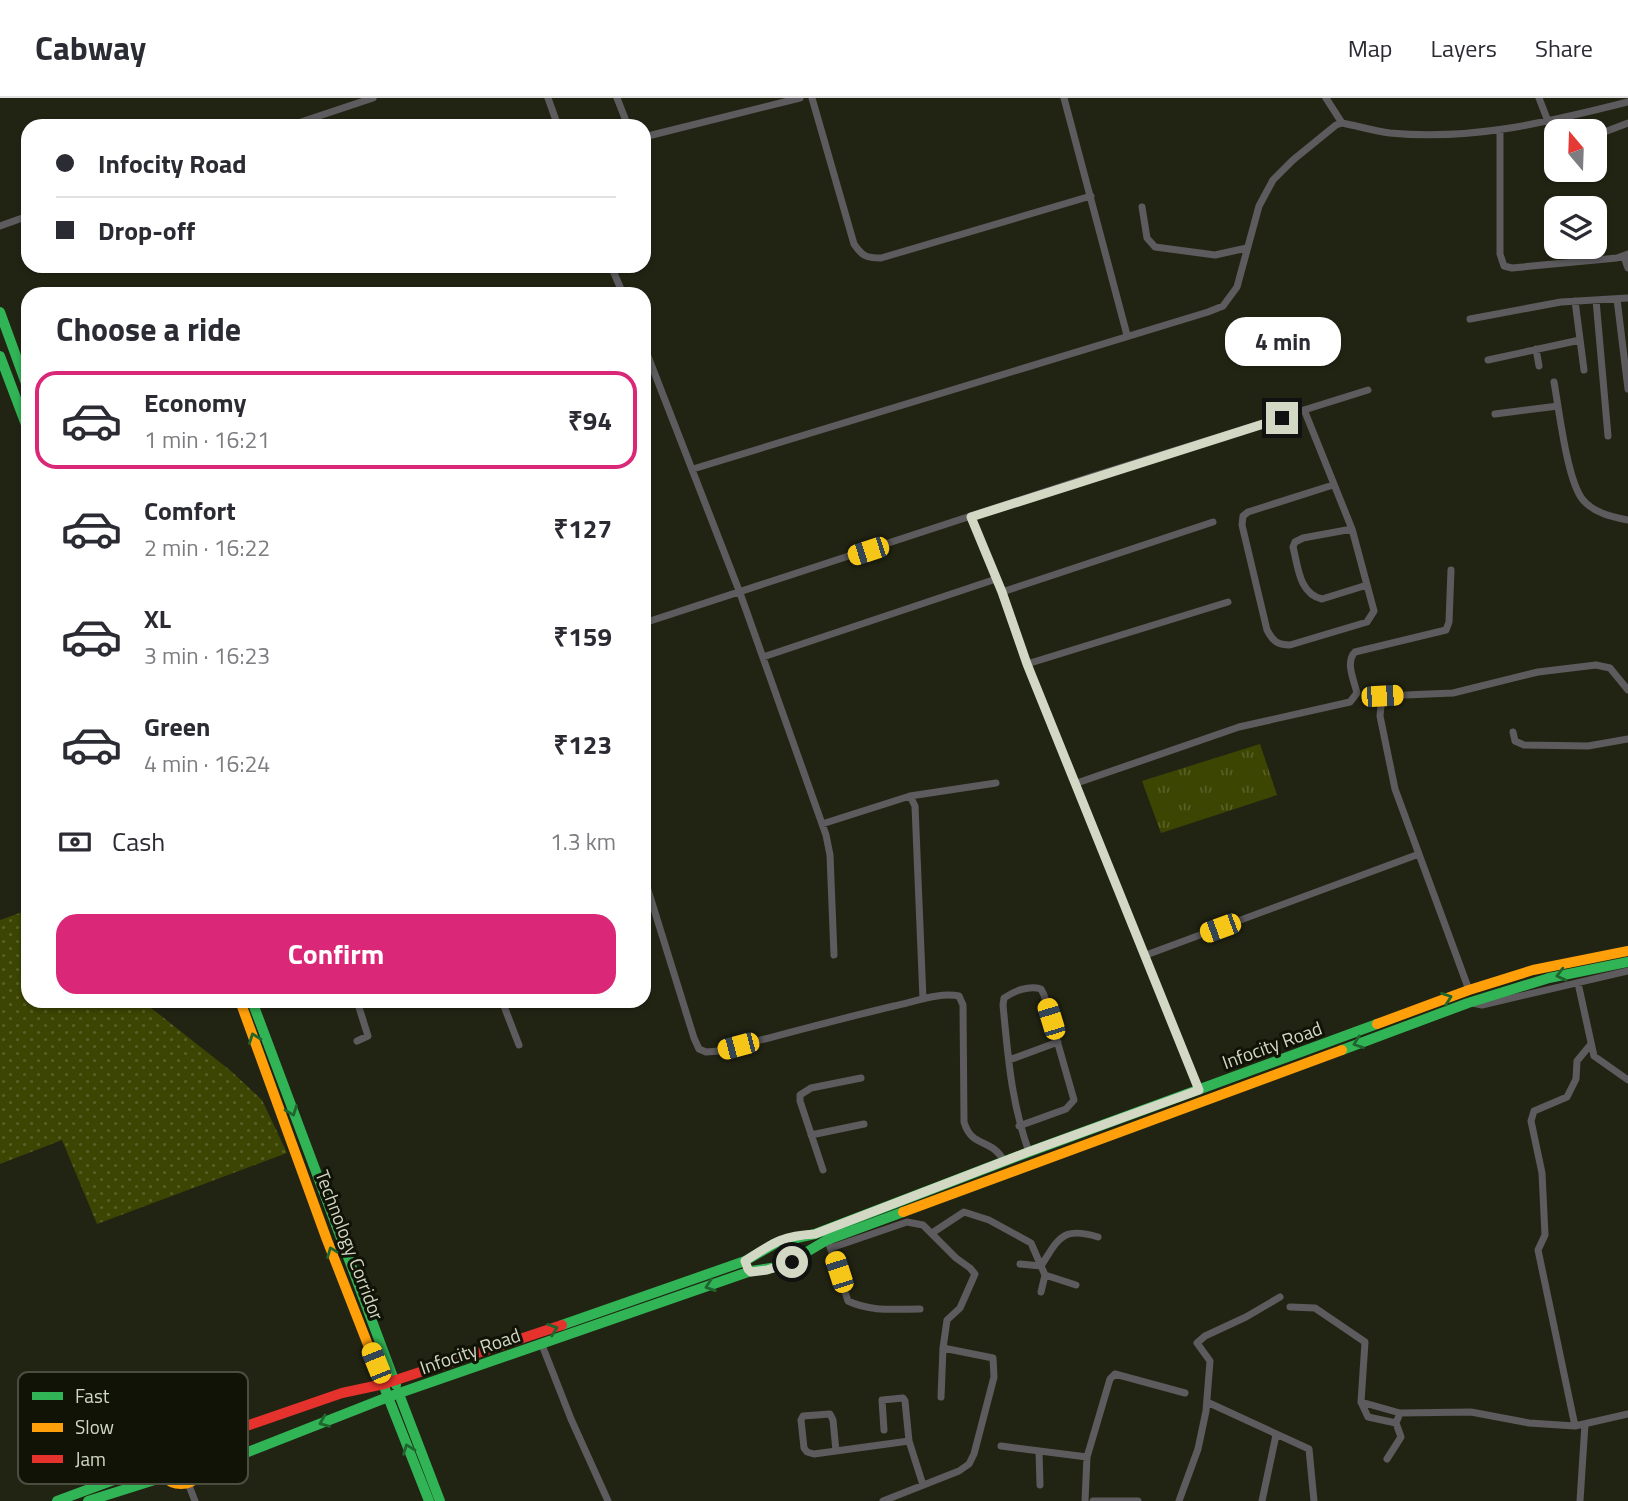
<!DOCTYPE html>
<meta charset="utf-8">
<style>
body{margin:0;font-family:"Titillium Web",sans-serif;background:#f7f7f7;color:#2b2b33;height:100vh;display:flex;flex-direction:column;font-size:26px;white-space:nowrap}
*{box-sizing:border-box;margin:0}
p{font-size:23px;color:#7c7c81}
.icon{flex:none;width:38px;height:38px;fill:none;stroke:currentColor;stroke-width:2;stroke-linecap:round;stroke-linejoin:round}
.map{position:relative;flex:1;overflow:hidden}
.panel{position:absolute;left:21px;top:189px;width:630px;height:721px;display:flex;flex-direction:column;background:#fff;border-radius:21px;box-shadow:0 2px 5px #0004}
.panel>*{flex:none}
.guide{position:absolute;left:21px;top:21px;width:630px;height:154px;border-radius:21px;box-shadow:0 2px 5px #0004;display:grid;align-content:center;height:154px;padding:0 35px;background:#fff}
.needle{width:46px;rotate:341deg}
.fabs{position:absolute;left:1544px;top:21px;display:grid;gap:14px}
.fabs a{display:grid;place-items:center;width:63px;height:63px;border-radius:14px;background:#fff;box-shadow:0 2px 5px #0004;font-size:35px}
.end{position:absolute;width:32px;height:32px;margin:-16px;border:9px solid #d3d8c5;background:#111;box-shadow:0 0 0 4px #111}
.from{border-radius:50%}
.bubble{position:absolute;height:49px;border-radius:21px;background:#fff;box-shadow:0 2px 5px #0004;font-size:23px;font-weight:700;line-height:49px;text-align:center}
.car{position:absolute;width:21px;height:42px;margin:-21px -10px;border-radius:9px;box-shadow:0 0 5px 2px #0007;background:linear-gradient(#f5c518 24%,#345 0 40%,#f5c518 0 76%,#345 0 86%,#f5c518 0)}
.guide b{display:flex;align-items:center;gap:24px;height:66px;font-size:26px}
.guide b+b{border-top:2px solid #e1e1e2}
.guide i{width:18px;height:18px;background:#2b2b33}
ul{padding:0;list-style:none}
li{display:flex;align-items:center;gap:21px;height:98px;margin:0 14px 10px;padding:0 21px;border:4px solid transparent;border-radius:21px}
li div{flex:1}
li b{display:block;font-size:26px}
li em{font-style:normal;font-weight:700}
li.current{border-color:#db2777}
li>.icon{width:63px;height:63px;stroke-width:1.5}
h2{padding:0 35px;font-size:32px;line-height:84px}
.pay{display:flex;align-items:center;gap:18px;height:77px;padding:0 35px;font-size:26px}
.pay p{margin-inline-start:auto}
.button{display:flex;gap:14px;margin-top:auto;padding:14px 35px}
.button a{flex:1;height:80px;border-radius:21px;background:#db2777;color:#fff;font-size:28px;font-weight:700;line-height:80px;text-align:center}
header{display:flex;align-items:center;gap:42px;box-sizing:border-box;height:98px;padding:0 35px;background:#fff;border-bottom:2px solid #e1e1e2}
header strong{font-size:33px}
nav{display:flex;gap:38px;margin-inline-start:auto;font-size:24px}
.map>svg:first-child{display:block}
.grass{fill:url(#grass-dots)}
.park{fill:url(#park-tufts)}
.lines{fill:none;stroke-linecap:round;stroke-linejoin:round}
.street{stroke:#5d5b5e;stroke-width:7}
.fast{stroke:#30b455;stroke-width:10}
.slow{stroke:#ff9f0a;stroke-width:10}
.jam{stroke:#e5322d;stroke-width:10}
.oneway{stroke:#20642e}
.route{stroke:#d3d8c5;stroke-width:9}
.labels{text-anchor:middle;stroke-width:6;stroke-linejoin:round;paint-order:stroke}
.street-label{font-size:19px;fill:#d3d8c5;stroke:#101306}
.key{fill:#101306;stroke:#4a4e3f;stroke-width:2}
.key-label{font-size:19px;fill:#d3d8c5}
</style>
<header>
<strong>Cabway</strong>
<nav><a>Map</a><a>Layers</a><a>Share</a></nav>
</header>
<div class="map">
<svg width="1628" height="1403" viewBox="0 0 1628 1403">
<defs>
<pattern id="grass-dots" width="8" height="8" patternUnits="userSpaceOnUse" patternTransform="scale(1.75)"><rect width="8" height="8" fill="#3d4503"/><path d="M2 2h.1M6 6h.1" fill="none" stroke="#585f26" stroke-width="1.8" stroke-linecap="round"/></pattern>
<pattern id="park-tufts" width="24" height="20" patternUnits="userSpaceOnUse" patternTransform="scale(1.75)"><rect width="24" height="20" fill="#3d4503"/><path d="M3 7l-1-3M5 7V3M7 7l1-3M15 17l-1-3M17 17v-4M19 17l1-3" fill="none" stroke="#585f26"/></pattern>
</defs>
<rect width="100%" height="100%" fill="#222413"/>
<!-- grass -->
<path class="grass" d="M28,812V903H130L132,907L146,906L231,973L262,1002L287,1055L97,1126L62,1042L0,1066V822Z"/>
<!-- park -->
<path class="park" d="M1260,646L1277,697L1161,735L1142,683Z"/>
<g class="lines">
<!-- street -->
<path class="street" d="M548,0L558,28
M617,0L628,28
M812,0L854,146C862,158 866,160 881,160L1091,98
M1064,0L1127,237
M1326,0L1342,25
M1539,0L1556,44
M289,28L373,0
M1500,33V156L1504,168L1512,170L1617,160L1628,156
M1594,38L1628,25
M644,39L800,0
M1142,109L1147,140L1155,149L1215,157L1247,150
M0,128L28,118
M1624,159L1628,170
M611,168L623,196
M1617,201L1628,291
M1596,202L1608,338
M1575,203L1584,272
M1470,221L1561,204L1628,200
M644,248L740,495L826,737L830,757L834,857
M1536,251L1539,268
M1488,262L1580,242
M1554,284C1559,311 1567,383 1583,402C1594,415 1612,419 1628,422
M1305,314L1352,431L1374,513L1367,524L1290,547C1277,547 1273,543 1267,532L1242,427L1243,418L1248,414L1333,387
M1495,316L1558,308
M693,371L1208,214L1223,208L1237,189L1259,108L1273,82L1293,62L1336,27L1342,25C1358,28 1374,33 1390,35C1472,43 1549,24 1628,4
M971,419L1002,494L1027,566L1199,992
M1352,431L1303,440L1295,444L1293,449C1298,468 1299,496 1322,501L1367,487
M1002,494L1213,424
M644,525L1090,379L1368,292
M763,559L996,481
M1027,566L1228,504
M1513,634L1515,643L1524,647L1588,648L1628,641
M1077,685L1239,629L1350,604L1357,595C1354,582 1345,564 1355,554L1446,532L1449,524L1451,472
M910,698L996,685
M822,726L910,698L915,708L923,901
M644,779L694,940L699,951L706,954L719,953C777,938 835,922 894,908C914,904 939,894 959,898L963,907L964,1024C972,1051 991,1039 1004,1063
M1146,857L1419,756
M1578,885L1594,958L1628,982
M1469,892L1395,691L1380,618L1382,598L1453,595L1538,574L1596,567L1610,570L1628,592
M357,903L368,938L357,943
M502,903L519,947
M1472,905L1482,907L1628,873
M1009,962L1058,944
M1019,1028L1066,1011L1074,1002L1044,897L1041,891C1029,887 1014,893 1004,900L1003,907C1008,958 1011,1004 1029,1054
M811,1037L864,1026
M823,1072L800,1003V997L811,990L861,980
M932,1135L964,1114L989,1122L1031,1145L1045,1177L1041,1194
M829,1146L848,1203C871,1214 895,1211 920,1211
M831,1150L907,1124L923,1127L956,1160L970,1170L975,1176L960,1210L947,1222L943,1250L941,1299
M1020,1166L1041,1168C1059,1140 1062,1128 1098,1139
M1045,1177L1076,1187
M1290,1209L1315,1210L1365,1244L1361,1304L1368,1319L1396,1325L1400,1315
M542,1247L571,1321L608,1403
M1207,1304L1309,1351L1314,1403
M1361,1304L1400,1315L1471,1314L1529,1325L1575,1328L1628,1316
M1575,1328L1538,1152L1545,1137L1542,1075L1531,1023L1534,1013L1567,999L1576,981L1577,963L1591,946
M884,1332L882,1302L903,1300L905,1303L909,1343L923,1387
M1001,1348L1087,1359
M836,1353L833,1322L830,1316L803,1318L801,1322L804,1350L807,1354L814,1356L909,1343
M1039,1353L1040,1387
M1387,1361L1401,1339L1396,1325
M188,1385L195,1403
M883,1403L959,1373L969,1366L974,1356L994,1279L993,1260L943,1250
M1085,1403L1087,1359L1110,1281L1115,1276L1185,1295
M1093,1403H1138
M1179,1403L1198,1351L1206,1313L1210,1263L1197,1245L1205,1238L1246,1219L1280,1199
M1262,1403L1276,1337
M1580,1403L1585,1326"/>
<!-- fast -->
<path class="fast" d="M0,214L28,291
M0,258L28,332
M252,903L396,1287
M1342,952L1468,905L1549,880L1628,864
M562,1227L745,1163L778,1144L815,1136L1029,1054L1377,926
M379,1275L388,1299L751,1173L783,1168L827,1142L903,1114
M399,1296L440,1403
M202,1372L388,1299L429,1403
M57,1403L157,1366
M88,1403L164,1379"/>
<!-- slow -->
<path class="slow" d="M240,903L327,1142L379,1275
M1377,926L1469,892L1533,872L1628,853
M903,1114L1342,952
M157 1362a24 24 0 1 1 48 0a24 24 0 1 1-48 0Z"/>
<!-- jam -->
<path class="jam" d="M384,1286L562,1227
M197,1345L342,1295L384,1286"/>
</g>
<!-- one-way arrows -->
<defs><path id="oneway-chevron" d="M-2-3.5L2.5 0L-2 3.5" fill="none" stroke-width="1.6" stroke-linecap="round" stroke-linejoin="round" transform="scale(1.75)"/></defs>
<g class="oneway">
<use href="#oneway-chevron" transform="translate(1561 877) rotate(166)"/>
<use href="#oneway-chevron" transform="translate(1447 900) rotate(-20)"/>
<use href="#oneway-chevron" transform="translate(254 940) rotate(-110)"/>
<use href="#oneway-chevron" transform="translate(1358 945) rotate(160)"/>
<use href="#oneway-chevron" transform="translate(292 1013) rotate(69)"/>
<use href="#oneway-chevron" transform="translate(332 1154) rotate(-111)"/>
<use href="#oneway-chevron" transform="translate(710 1188) rotate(161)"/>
<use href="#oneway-chevron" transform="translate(553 1231) rotate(-19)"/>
<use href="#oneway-chevron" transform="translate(324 1324) rotate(158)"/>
<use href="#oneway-chevron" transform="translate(408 1351) rotate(-111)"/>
</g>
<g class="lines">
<!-- route -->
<path class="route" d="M792,1164L767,1172L751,1174L748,1171L745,1163C773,1145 781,1138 815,1136L1028,1054L1199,992L1027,566L1002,494L971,419L1282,320"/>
</g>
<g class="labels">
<!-- street labels -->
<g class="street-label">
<text transform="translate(1272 947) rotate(-20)" y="7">Infocity Road</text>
<text transform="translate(350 1147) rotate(69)" y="7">Technology Corridor</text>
<text transform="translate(470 1253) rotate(-19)" y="7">Infocity Road</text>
</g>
</g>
<!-- legend -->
<rect x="18" y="1274" width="230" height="112" rx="10" class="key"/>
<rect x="32" y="1294" width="31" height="8" fill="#30b455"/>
<rect x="32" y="1325" width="31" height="9" fill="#ff9f0a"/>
<rect x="32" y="1357" width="31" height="8" fill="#e5322d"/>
<g class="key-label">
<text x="75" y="1305">Fast</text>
<text x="75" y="1336">Slow</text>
<text x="75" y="1368">Jam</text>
</g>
</svg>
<div class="fabs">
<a><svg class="needle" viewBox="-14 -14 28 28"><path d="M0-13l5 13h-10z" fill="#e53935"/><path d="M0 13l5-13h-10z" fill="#7c7c81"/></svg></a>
<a><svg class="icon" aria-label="layers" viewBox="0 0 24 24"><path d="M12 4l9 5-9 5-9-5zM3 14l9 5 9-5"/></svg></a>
</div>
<i class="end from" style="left:792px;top:1164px"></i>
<i class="end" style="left:1282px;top:320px"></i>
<div class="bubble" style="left:1225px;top:219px;width:116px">4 min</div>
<i class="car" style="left:868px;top:453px;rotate:252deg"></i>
<i class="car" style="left:1382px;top:598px;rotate:87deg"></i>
<i class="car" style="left:1220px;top:830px;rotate:250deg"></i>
<i class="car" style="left:1051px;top:921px;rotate:343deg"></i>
<i class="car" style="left:738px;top:948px;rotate:255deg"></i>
<i class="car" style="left:839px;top:1174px;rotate:342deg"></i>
<i class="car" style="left:376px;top:1265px;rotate:338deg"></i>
<div class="guide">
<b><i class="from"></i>Infocity Road</b>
<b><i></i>Drop-off</b>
</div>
<section class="panel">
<h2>Choose a ride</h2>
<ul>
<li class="current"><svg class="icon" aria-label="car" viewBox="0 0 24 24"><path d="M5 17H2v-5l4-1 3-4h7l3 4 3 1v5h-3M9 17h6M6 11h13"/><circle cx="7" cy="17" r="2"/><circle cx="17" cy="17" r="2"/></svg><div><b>Economy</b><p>1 min · 16:21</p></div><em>₹94</em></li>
<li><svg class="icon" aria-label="car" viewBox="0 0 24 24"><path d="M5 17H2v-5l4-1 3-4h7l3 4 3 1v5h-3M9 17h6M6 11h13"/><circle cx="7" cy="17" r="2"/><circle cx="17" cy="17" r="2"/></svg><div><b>Comfort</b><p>2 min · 16:22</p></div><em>₹127</em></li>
<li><svg class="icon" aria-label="car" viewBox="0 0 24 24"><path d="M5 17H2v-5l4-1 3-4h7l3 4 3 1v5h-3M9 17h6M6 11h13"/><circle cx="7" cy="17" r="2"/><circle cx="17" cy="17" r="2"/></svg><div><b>XL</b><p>3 min · 16:23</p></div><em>₹159</em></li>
<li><svg class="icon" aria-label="car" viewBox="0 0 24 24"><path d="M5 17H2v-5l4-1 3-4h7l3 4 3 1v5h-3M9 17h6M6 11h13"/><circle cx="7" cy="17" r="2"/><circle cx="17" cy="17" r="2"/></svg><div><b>Green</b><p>4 min · 16:24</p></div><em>₹123</em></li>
</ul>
<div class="pay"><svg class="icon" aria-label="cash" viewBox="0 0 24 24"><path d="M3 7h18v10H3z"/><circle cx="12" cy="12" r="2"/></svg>Cash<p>1.3 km</p></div>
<div class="button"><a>Confirm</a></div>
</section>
</div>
